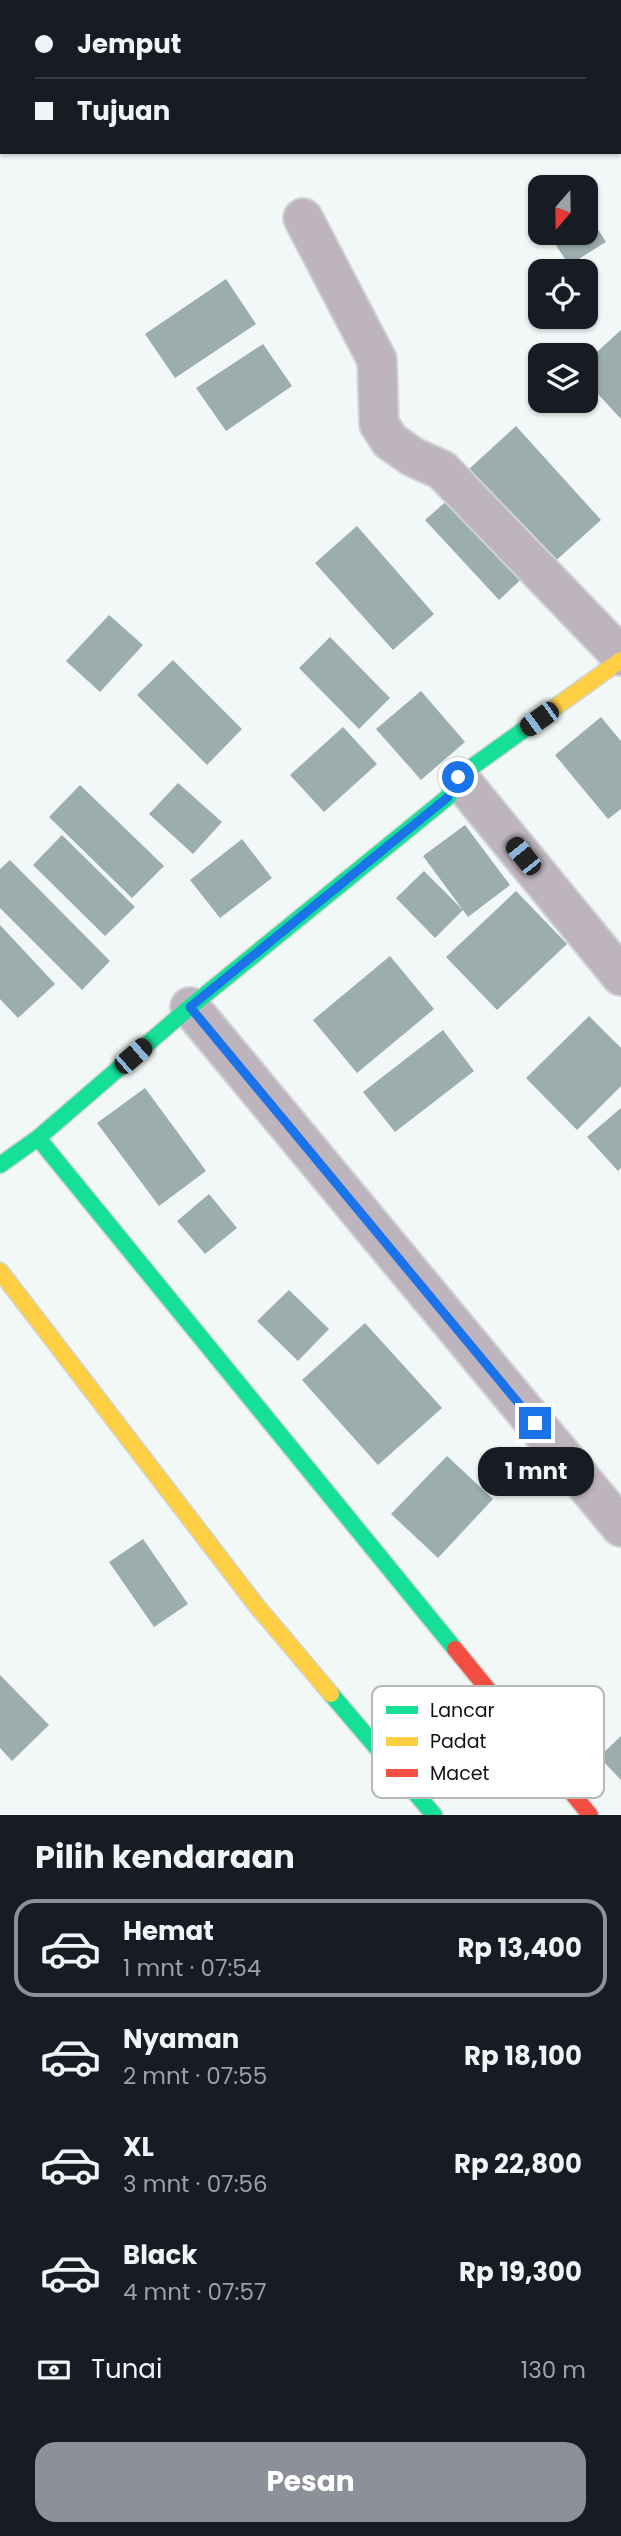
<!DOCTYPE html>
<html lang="id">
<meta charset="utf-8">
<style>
body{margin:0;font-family:Poppins,sans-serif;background:#242831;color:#f1f3f6;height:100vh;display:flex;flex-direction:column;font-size:26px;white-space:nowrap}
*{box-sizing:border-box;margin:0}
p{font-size:23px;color:#9ea1a6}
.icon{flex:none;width:38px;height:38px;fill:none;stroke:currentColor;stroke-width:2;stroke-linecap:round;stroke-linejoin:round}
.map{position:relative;height:1815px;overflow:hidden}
.sheet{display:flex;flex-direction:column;background:#171b24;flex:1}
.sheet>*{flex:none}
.top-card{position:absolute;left:0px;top:0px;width:621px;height:154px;box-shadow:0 2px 5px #0004;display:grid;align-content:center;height:154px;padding:0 35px;background:#171b24}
.needle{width:46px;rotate:200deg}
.fabs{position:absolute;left:528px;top:175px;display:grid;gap:14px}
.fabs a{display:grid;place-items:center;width:70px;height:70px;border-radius:14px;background:#171b24;box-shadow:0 2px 5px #0004;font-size:35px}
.end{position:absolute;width:32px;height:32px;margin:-16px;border:9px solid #1a73e8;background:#fff;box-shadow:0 0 0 4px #fff}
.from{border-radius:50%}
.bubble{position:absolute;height:49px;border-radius:21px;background:#171b24;box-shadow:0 2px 5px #0004;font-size:23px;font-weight:700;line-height:49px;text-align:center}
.car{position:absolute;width:21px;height:42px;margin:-21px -10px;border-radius:9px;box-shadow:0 0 5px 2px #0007;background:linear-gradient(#222 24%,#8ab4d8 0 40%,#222 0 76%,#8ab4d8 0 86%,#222 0)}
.top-card b{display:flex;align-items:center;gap:24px;height:66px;font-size:26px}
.top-card b+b{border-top:2px solid #363941}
.top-card i{width:18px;height:18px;background:#f1f3f6}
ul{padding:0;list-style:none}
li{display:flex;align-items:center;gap:21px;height:98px;margin:0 14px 10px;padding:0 21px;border:4px solid transparent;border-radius:21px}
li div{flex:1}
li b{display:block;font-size:26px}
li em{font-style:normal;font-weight:700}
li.current{border-color:#8c9099}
li>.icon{width:63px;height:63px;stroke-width:1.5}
h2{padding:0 35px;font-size:32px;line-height:84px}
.pay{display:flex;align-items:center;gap:18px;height:77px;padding:0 35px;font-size:26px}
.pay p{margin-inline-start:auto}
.action{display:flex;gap:14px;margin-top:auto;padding:14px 35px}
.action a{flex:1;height:80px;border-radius:21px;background:#8c9099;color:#fff;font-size:28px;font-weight:700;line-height:80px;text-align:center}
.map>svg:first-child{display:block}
.building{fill:#9badac}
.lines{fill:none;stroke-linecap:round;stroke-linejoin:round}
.street-casing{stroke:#cfd3d3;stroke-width:42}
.fast-casing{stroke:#cfd3d3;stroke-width:19}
.slow-casing{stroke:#cfd3d3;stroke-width:19}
.jam-casing{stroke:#cfd3d3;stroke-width:19}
.street{stroke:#beb4bd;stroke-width:38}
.fast{stroke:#16e098;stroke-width:16}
.slow{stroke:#ffcf43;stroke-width:16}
.jam{stroke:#f24e42;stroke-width:16}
.route{stroke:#1a73e8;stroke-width:9}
.key{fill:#fff;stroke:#b7b8b8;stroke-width:2}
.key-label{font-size:19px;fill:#0f1413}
</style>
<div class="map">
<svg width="621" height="1815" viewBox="0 0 621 1815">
<rect width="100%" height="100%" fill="#f2f8f8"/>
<!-- building -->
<path class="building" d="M586,211L606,242L569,265L548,233H586Z
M226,279L256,324L175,378L145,334Z
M621,330V419L586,381V362Z
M263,344L292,386L226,431L196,388Z
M516,426L601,520L552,564L468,470Z
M458,491L531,570L499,600L425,520Z
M357,526L434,614L393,650L315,563Z
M109,615L143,645L100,692L66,661Z
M330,637L390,698L359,729L299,668Z
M173,660L242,729L207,765L137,695Z
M421,691L465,742L421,780L376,729Z
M601,717L621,741V809L608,819L555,755Z
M343,727L377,764L324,812L290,775Z
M178,783L222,822L193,854L149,814Z
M80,785L164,866L132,898L49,817Z
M465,825L510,885L468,917L463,910L435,938L396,898L424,871L463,910L423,856Z
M62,835L135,907L105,936L33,865Z
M242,839L272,878L220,918L190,880Z
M10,860L110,961L82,990L0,908V869Z
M516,891L567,944L497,1010L446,957Z
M0,925L55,984L18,1018L0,999Z
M390,956L434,1009L357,1073L313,1020Z
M589,1016L621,1048V1086L577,1130L526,1078Z
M443,1030L474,1071L395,1132L363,1092Z
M145,1088L206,1171L159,1206L97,1123Z
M621,1108V1168L618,1171L587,1137Z
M209,1194L237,1228L205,1254L177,1221Z
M289,1290L329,1329L298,1361L257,1321Z
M365,1323L442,1408L378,1465L302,1380Z
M447,1456L493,1499L438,1558L391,1514Z
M143,1539L188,1604L154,1627L109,1562Z
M0,1675L49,1725L12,1761L0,1748Z
M621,1736V1780L599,1757Z"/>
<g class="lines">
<!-- street casing -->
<g class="street-casing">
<path id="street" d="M303,218L377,360L379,424L390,441L413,457L442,470L621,656
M458,777L621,976
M190,1007L621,1527"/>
</g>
<!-- fast casing -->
<g class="fast-casing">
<path id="fast" d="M38,1138L455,1649
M0,1165L38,1138L190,1007L448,797L458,777L543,716
M331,1694L434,1815"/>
</g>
<!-- slow casing -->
<g class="slow-casing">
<path id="slow" d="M543,716L621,660
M0,1271L256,1605L331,1694"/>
</g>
<!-- jam casing -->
<g class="jam-casing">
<path id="jam" d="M455,1649L590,1815"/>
</g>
<!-- street -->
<use href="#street" class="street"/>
<!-- fast -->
<use href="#fast" class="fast"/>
<!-- slow -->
<use href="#slow" class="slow"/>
<!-- jam -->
<use href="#jam" class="jam"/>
</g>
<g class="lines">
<!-- route -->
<path class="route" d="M458,777L448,797L190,1007L535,1423"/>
</g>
<!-- legend -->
<rect x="372" y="1686" width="232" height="112" rx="10" class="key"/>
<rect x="386" y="1706" width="32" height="8" fill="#16e098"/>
<rect x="386" y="1737" width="32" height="9" fill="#ffcf43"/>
<rect x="386" y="1769" width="32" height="8" fill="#f24e42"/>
<g class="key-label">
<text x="430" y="1717">Lancar</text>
<text x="430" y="1748">Padat</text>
<text x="430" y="1780">Macet</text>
</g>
</svg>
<div class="fabs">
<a><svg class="needle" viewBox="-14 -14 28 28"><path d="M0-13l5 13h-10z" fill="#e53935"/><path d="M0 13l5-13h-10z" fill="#9ea1a6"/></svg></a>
<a><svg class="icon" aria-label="locate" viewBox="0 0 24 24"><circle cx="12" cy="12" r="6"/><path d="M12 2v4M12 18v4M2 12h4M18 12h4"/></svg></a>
<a><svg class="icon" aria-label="layers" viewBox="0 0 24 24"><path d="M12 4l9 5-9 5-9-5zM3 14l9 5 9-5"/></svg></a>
</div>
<i class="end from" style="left:458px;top:777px"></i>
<i class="end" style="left:535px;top:1423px"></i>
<div class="bubble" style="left:478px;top:1447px;width:116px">1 mnt</div>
<i class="car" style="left:539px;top:719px;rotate:234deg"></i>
<i class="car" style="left:523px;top:856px;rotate:321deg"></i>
<i class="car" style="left:133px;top:1056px;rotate:49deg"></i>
<div class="top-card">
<b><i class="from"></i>Jemput</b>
<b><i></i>Tujuan</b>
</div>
</div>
<section class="sheet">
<h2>Pilih kendaraan</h2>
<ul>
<li class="current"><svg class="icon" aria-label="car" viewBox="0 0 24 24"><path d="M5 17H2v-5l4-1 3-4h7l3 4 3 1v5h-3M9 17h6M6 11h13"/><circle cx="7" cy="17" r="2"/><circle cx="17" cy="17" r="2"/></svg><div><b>Hemat</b><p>1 mnt · 07:54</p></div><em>Rp 13,400</em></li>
<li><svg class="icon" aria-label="car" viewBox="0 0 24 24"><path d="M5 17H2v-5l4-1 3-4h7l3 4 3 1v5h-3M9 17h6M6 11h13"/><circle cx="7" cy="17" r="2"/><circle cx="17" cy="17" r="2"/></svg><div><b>Nyaman</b><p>2 mnt · 07:55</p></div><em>Rp 18,100</em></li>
<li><svg class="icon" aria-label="car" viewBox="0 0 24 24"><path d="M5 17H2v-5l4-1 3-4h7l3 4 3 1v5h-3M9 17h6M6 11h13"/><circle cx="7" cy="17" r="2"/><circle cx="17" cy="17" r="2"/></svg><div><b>XL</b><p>3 mnt · 07:56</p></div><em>Rp 22,800</em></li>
<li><svg class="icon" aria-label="car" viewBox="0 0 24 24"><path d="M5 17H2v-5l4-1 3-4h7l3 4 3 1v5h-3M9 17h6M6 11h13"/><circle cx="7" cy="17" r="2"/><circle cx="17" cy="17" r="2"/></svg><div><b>Black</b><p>4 mnt · 07:57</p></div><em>Rp 19,300</em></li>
</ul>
<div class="pay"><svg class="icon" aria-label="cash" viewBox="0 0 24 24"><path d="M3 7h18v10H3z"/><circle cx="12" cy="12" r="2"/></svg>Tunai<p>130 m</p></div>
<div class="action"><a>Pesan</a></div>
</section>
